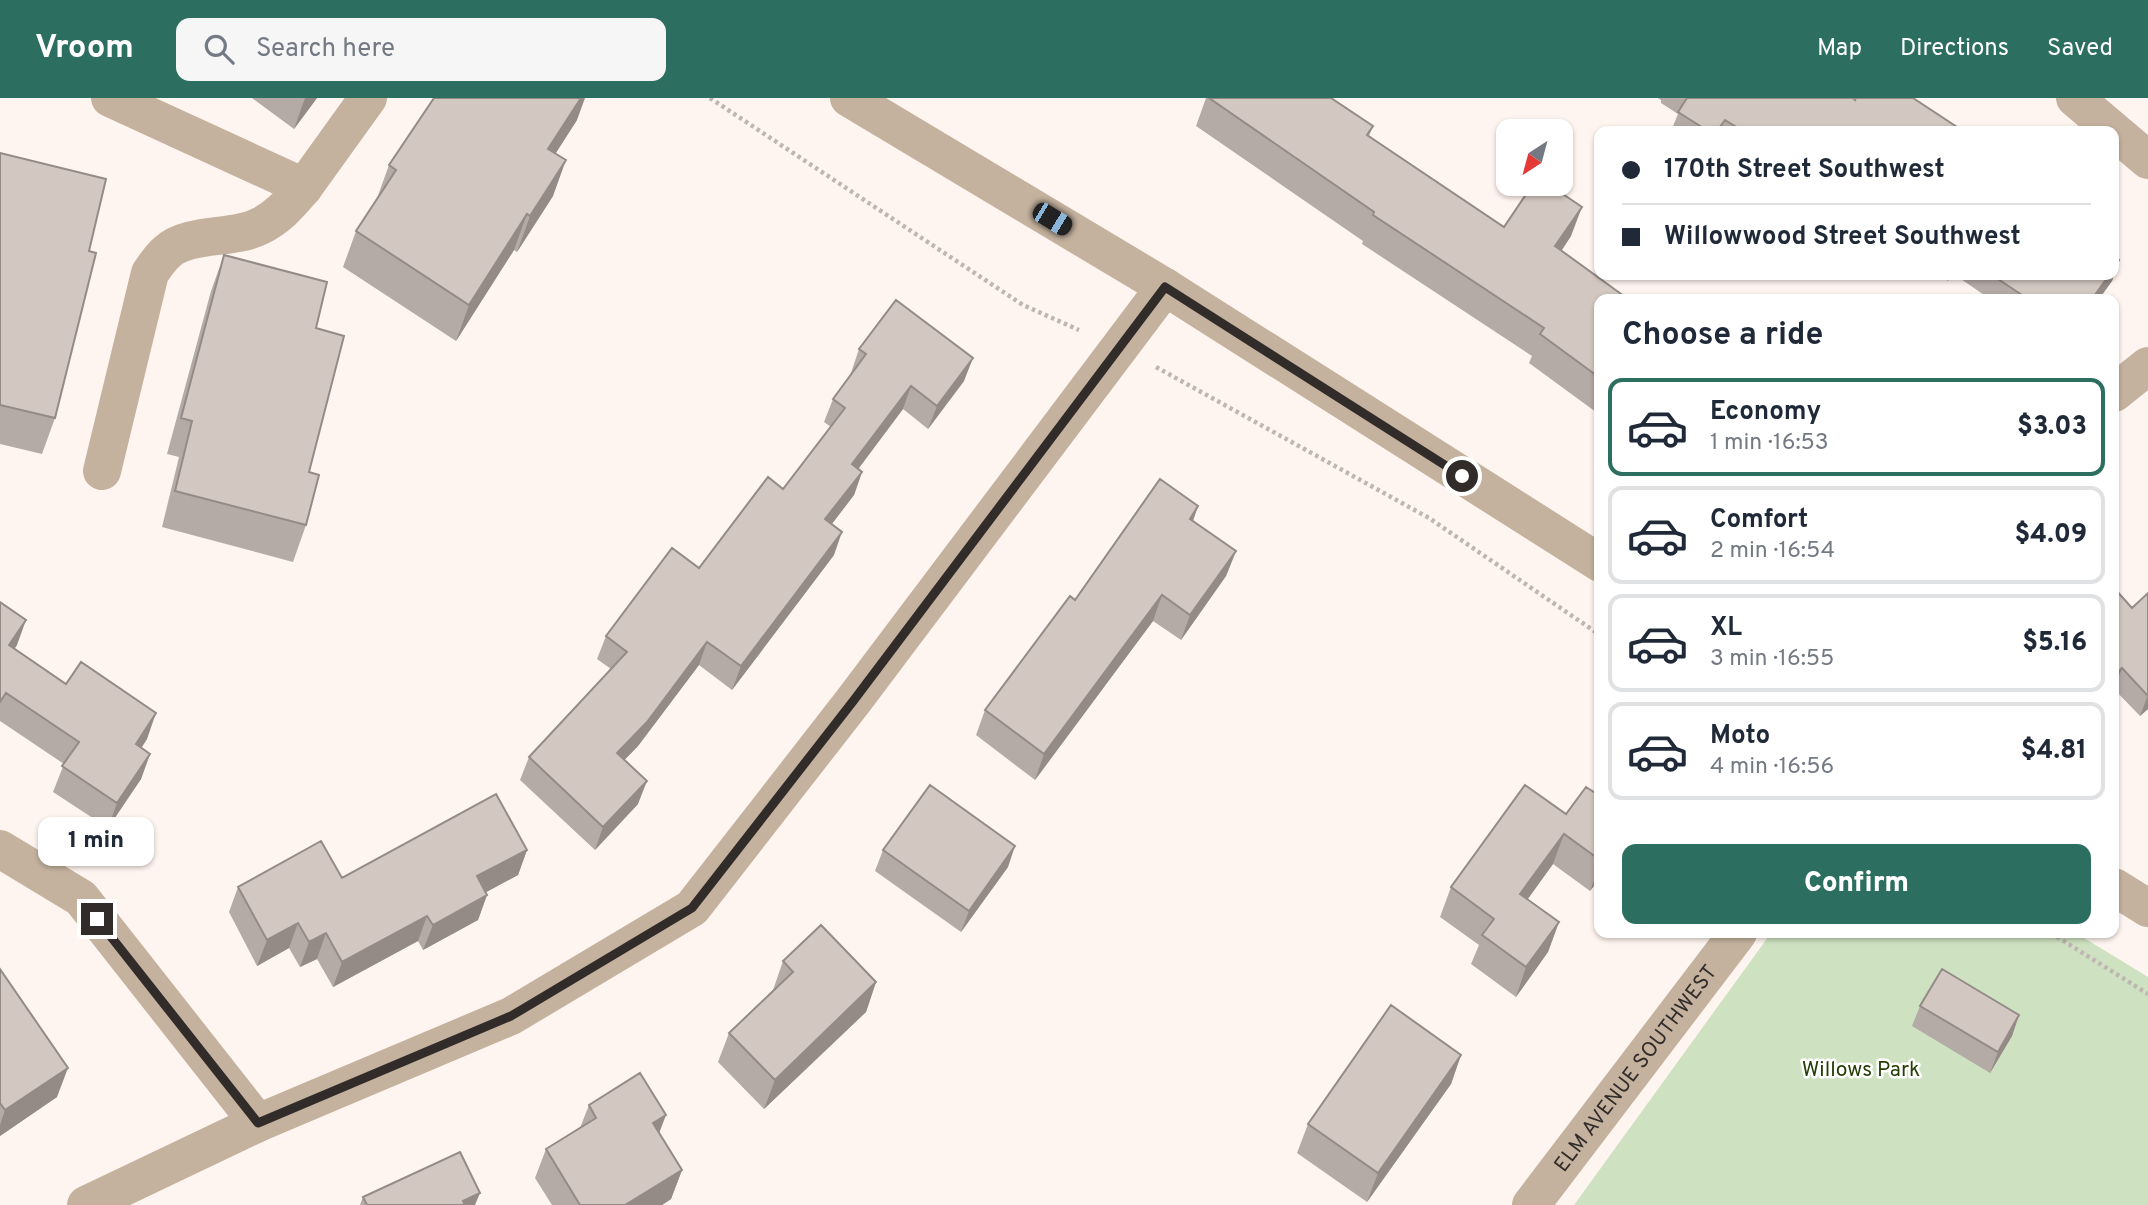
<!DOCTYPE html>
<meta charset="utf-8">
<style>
body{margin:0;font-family:Overpass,sans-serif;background:#f6f6f7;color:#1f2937;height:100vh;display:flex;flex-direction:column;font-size:26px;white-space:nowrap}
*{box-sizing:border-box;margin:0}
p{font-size:23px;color:#747a83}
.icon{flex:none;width:38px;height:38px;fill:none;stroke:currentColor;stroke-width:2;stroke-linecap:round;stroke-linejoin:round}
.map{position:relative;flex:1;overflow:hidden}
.sheet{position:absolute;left:1594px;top:196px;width:525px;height:644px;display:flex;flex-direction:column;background:#fff;border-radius:14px;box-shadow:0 2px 5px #0004}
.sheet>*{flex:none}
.hud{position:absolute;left:1594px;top:28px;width:525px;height:154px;border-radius:14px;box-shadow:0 2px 5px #0004;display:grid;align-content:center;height:154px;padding:0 28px;background:#fff}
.needle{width:46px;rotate:216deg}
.tools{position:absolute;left:1496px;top:21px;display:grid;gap:14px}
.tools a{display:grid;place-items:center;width:77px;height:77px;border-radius:14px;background:#fff;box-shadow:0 2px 5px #0004;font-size:35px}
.end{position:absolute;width:32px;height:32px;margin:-16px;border:9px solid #312c2a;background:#fff;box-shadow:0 0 0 4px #fff}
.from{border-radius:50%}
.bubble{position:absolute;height:49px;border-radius:14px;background:#fff;box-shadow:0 2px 5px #0004;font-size:23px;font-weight:800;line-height:49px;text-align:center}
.car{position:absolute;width:21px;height:42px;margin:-21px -10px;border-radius:9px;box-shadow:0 0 5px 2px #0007;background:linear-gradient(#222 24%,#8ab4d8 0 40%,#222 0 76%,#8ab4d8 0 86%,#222 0)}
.hud b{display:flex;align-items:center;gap:24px;height:66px;font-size:26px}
.hud b+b{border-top:2px solid #e0e1e3}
.hud i{width:18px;height:18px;background:#1f2937}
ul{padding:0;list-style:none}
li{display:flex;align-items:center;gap:21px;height:98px;margin:0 14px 10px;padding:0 14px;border:4px solid #e0e1e3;border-radius:14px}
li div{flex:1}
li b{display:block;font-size:26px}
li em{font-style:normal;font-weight:800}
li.on{border-color:#2c6f60}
li>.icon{width:63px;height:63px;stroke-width:1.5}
h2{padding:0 28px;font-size:32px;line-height:84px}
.primary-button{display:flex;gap:14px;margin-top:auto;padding:14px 28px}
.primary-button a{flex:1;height:80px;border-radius:14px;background:#2c6f60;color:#fff;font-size:28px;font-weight:800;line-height:80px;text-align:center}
header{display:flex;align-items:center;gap:42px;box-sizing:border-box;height:98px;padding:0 35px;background:#2c6f60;color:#fff}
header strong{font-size:33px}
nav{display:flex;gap:38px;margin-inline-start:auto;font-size:24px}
.search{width:490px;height:63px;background:#f6f6f7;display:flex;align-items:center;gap:18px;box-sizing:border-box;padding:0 24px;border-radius:14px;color:#747a83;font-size:26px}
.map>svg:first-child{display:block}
.green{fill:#cee1c0}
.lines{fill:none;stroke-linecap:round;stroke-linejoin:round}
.path{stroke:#bfb6b2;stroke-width:4.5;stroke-dasharray:3.5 3.5;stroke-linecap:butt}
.minor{stroke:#c4b29e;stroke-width:38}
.wall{fill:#b5aba6}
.shaded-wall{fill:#948b87}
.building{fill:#d3c7c1;stroke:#948b87;stroke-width:2}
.route{stroke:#312c2a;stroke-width:9}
.labels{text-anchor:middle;stroke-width:5;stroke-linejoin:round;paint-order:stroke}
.street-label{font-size:21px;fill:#312c2a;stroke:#fff}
.park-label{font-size:21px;fill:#253e05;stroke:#fff}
</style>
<header>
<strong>Vroom</strong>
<div class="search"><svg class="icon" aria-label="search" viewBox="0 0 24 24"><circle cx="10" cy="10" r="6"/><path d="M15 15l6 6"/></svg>Search here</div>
<nav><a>Map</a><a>Directions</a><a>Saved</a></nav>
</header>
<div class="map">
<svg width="2148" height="1107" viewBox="0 0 2148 1107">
<rect width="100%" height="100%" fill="#fff5f0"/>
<!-- green -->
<path class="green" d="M1771,835H2076L2148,879V1107H1574Z"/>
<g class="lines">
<!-- path -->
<path class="path" d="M710,0L1023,207L1079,232
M1156,269L1429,420L1600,537
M2051,835L2148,896"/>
<!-- minor -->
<g class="minor">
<path d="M110,0L304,89L368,0"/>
<path d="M849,0L1165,189L1600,465"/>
<path d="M2075,0L2148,62"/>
<path d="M2114,295L2148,268"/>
<path d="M102,373L150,175C155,168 160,160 167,154C188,134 234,142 260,128C279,119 291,104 304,89"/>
<path d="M0,751L81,800L258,1025"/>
<path d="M2114,789L2148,810"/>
<path d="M86,1107L258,1025L511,918L692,810L854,602L1165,189"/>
<path id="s1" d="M1531,1107L1738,835"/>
</g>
</g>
<!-- wall -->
<path class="wall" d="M252,0H317L294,31Z
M1206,0H1331L1373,28L1369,38L1504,129L1571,138L1561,153L1600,201V317L1529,265L1532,258L1362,146L1363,143L1196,28Z
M1658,0H1853L1855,2L1963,33H1671L1678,16L1661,5V2Z
M577,22L556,55L553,98L517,154L514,152L456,243L343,169L356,133L376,103L389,67Z
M0,55L89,153L55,320L42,356L0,346Z
M224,157L316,230L306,427L293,464L162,429L179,359L167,356L211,193Z
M1939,177H1952L1948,183Z
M1955,177H2114L2112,183L2099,201H1990Z
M859,251L964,283L928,331L903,311L858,371L862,374L854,397L832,426L834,457L732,592L699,567L638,648L624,662L638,706L595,752L520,682L529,659L611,571L597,561L606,538L699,470L783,391L831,329L824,324L833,301L852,275H851Z
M1198,408L1193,423L1236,453L1226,478L1181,542L1153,523L1035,682L976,637L985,612L1075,502Z
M2114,490L2132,510L2148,495V611L2140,618L2114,591Z
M0,504L17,547L14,551L147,641L141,650L150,656L141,681L108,730L53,694L64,666L0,623Z
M1600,698V780L1590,793L1553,766L1527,801L1559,824L1548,854L1516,899L1471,866L1479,847L1440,819L1451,789L1566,716Z
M527,752L518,777L486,794L487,797L478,822L423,852L418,843L333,889L317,861L300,869L289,850L257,868L229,814L238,789L342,780Z
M883,752L1008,769L961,834L875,773Z
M783,863L876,884L866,914L764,1011L718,964L729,935L773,892Z
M0,871L57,999L0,1038Z
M1920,908L2019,917L2012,938L1990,975L1912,928Z
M1461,957L1451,986L1367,1104L1297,1055L1308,1026Z
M589,1007L659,1035L682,1072L671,1101L662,1107H552L535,1080L546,1051L580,1030Z
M363,1099L475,1107H360Z"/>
<!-- shaded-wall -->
<path class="shaded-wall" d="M305,0H317L294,31Z
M581,0H585L577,22L535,87L548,51Z
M566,62L553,98L517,154L530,118Z
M1582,109L1571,138L1545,178L1555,148Z
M527,116L514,152L456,243L469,207Z
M2109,177H2114L2112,183L2099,201H2092Z
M973,260L964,283L928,331L937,308Z
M911,288L903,311L844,390L852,366Z
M862,374L854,397L817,445L825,421Z
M1198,408L1189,434L1190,421Z
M842,434L834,457L732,592L741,568Z
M1236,453L1226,478L1181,542L1190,517Z
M1162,497L1153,523L1035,682L1044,656Z
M26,522L17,547L0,572L9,547Z
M707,544L699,567L638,648L608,679L617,655Z
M2122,570L2114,591V584L2117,575Z
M2148,597V611L2140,618Z
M156,615L147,641L127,672L136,646Z
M150,656L141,681L108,730L117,705Z
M647,683L638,706L595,752L603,729Z
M1564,736L1553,766L1510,826L1520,796Z
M1015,748L1008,769L961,834L969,813Z
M527,752L518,777L468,804L477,778Z
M1600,768V780L1590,793Z
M487,797L478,822L423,852L433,827Z
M427,818L418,843L333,889L342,864Z
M1559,824L1548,854L1516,899L1526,869Z
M298,825L289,850L257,868L267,842Z
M326,835L317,861L300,869L309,844Z
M876,884L866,914L764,1011L775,982Z
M2019,917L2012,938L1990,975L1998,954Z
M1461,957L1451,986L1367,1104L1378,1075Z
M68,970L57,999L0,1038V1027L5,1012Z
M666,1017L655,1046L653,1025Z
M682,1072L671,1101L662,1107H625Z
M480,1095L475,1107H462L463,1103Z"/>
<!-- building -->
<path class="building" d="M434,0H581L548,51L566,62L530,118L527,116L469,207L356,133L396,72L389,67Z
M1209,0H1331L1373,28L1367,37L1504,129L1533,86H1548L1582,109L1555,148L1628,201H1600V280L1540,236L1544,230L1373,117L1374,114Z
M1687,0H1853L1855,2L1856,0H1913L1963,33H1743L1725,22L1717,33H1708L1678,14Z
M0,55L106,81L89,153L96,155L55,320L0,307Z
M224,157L327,184L316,230L344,238L309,374L319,377L306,427L175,393L192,323L181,320Z
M2114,158L2119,162L2114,170Z
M1992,177H2109L2092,201H2028Z
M896,202L973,260L937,308L911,288L852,366L862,374L825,421L842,434L741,568L707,544L647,624L617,655L647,683L603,729L529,659L627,554L606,538L672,450L699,470L768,379L783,391L845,310L833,301L866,256L859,251Z
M1160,381L1198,408L1190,421L1236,453L1190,517L1162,497L1044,656L985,612L1070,498L1075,502Z
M2114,490L2132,510L2148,495V598L2122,570L2117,575L2114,571Z
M0,504L26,522L9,547L66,586L81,564L156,615L136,646L150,656L117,705L62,668L79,644L6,595L0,604Z
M930,687L1015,748L969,813L883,752Z
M1525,687L1566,716L1586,689L1600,698V762L1564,736L1520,796L1559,824L1526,869L1482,837L1494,821L1451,789Z
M496,696L527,752L477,778L487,797L433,827L427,818L342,864L326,835L309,844L298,825L267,842L238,789L321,743L342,780Z
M821,827L876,884L775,982L729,935L793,874L783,863Z
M0,871L68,970L5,1012L0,1005Z
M1942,871L2019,917L1998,954L1920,908Z
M1391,907L1461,957L1378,1075L1308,1026Z
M640,975L666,1017L653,1025L682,1072L625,1107H580L546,1051L596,1020L589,1007Z
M460,1054L480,1095L463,1103L465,1107H367L363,1099Z"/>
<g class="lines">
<!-- route -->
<path class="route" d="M97,821L258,1025L511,918L692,810L854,602L1165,189L1462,378"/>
</g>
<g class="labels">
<!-- street labels -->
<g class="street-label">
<text dy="7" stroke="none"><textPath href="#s1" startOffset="172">ELM AVENUE SOUTHWEST</textPath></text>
</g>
<!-- park labels -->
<g class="park-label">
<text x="1861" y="978">Willows Park</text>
</g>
</g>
</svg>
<div class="tools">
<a><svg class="needle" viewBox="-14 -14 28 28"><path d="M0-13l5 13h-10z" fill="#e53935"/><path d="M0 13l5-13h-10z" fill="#747a83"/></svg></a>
</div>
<i class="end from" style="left:1462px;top:378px"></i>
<i class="end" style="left:97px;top:821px"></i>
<div class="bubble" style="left:38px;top:719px;width:116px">1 min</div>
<i class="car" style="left:1052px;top:121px;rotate:121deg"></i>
<div class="hud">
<b><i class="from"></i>170th Street Southwest</b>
<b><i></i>Willowwood Street Southwest</b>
</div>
<section class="sheet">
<h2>Choose a ride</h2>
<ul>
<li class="on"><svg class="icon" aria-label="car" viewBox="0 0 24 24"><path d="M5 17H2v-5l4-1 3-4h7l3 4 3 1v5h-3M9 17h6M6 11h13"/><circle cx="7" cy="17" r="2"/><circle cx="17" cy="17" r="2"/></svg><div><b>Economy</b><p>1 min · 16:53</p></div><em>$3.03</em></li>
<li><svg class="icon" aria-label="car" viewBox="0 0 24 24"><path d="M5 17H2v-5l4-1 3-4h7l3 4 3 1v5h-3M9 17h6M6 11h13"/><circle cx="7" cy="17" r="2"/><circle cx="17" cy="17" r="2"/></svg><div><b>Comfort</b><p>2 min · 16:54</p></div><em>$4.09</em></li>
<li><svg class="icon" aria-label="car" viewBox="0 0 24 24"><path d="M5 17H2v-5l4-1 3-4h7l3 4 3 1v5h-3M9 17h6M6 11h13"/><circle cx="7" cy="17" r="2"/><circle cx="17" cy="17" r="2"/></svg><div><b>XL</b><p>3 min · 16:55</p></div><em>$5.16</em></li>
<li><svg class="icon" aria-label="car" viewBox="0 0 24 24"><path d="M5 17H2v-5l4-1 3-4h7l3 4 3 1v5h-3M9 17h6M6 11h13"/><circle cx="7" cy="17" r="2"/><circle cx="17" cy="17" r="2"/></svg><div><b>Moto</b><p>4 min · 16:56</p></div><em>$4.81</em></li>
</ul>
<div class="primary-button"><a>Confirm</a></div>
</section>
</div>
